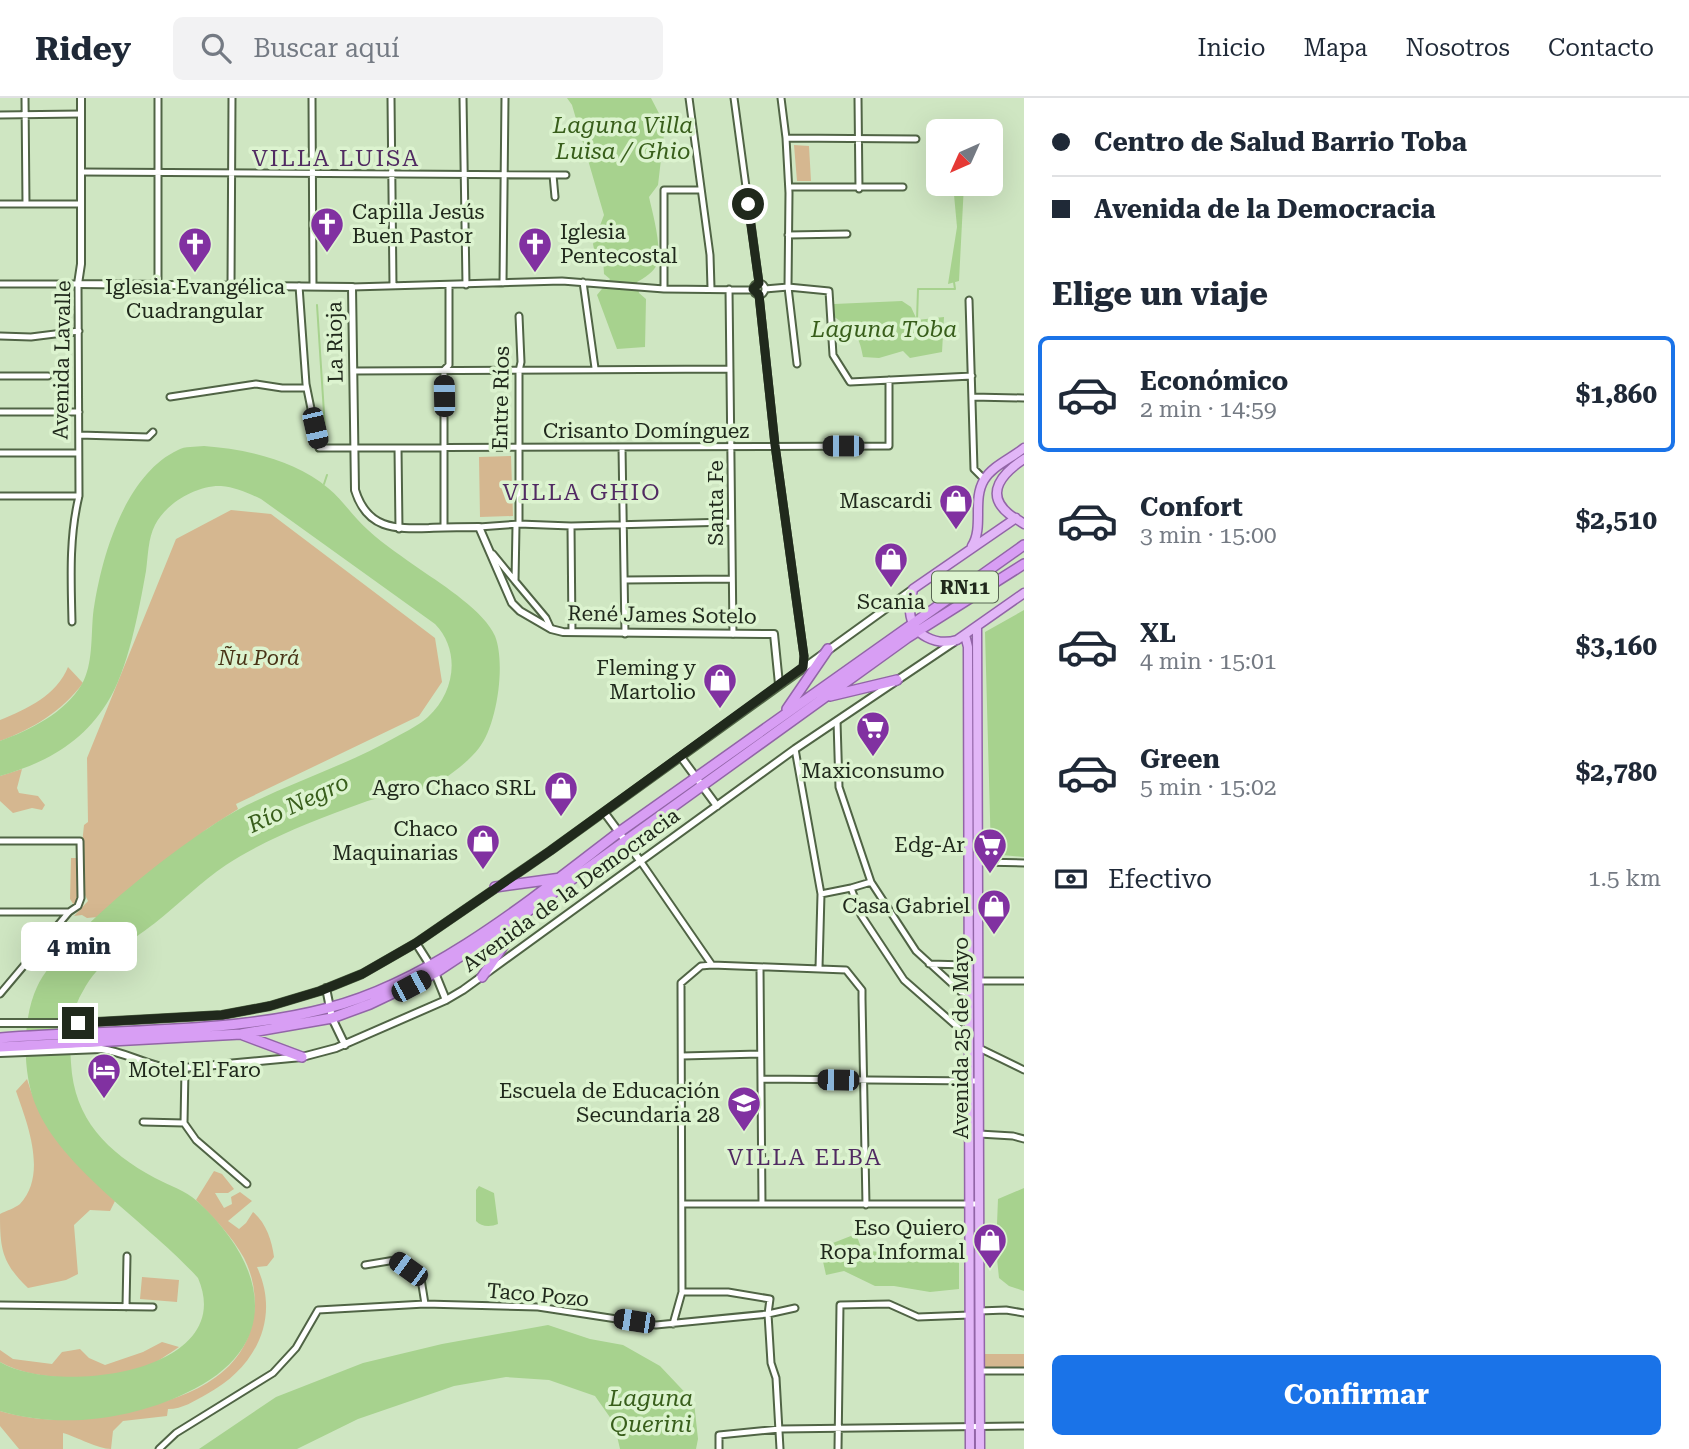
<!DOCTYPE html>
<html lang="es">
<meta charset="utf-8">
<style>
body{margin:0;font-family:"Roboto Serif",serif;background:#f2f2f3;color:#1f2937;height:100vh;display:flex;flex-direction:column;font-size:26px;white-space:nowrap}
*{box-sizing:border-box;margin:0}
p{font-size:23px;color:#747a83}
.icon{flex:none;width:38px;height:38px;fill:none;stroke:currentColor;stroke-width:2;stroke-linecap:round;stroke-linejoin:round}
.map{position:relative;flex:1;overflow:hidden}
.panel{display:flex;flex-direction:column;background:#fff;width:665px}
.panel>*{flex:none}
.guide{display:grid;align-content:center;height:154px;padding:0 28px;background:#fff}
.needle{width:46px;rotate:225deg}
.fabs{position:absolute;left:926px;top:21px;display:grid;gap:14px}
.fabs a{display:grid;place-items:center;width:77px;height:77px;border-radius:10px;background:#fff;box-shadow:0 7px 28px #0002;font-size:35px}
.end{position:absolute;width:32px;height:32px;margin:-16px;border:9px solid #20291c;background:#fff;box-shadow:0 0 0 4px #fff}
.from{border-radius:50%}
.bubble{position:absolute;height:49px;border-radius:10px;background:#fff;box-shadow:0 7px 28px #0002;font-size:23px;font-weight:700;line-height:49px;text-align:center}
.car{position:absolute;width:21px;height:42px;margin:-21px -10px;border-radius:9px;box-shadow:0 0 5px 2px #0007;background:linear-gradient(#222 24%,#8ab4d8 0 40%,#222 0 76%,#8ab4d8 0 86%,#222 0)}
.guide b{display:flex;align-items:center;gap:24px;height:66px;font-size:26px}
.guide b+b{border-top:2px solid #e0e1e3}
.guide i{width:18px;height:18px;background:#1f2937}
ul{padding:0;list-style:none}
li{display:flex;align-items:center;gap:21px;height:116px;margin:0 14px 10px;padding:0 14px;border:4px solid transparent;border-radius:10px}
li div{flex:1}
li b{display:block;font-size:26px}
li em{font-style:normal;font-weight:700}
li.on{border-color:#1a73e8}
li>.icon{width:63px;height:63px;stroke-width:1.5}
h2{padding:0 28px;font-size:32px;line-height:84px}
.pay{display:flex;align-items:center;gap:18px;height:77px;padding:0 28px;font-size:26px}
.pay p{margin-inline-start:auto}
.primary-button{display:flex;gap:14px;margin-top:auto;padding:14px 28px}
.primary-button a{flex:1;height:80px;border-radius:10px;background:#1a73e8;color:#fff;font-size:28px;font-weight:700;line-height:80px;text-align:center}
header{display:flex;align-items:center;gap:42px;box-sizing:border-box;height:98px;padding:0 35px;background:#fff;border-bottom:2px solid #e0e1e3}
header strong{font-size:33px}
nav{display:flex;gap:38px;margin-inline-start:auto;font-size:24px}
.search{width:490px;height:63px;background:#f2f2f3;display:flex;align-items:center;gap:18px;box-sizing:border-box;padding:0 24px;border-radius:10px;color:#747a83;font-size:26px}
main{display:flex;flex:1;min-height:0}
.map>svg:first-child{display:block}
.green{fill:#d5b790}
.water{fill:#a7d28e}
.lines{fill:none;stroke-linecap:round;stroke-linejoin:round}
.stream{stroke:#a7d28e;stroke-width:2}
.minor-casing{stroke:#506445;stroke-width:9}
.tertiary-casing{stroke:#506445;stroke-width:10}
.primary-casing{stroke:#9265a7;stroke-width:11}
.trunk-casing{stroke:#9265a7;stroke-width:12}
.minor{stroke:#fff;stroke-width:5}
.tertiary{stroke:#fff;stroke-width:6}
.primary{stroke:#e2b6f7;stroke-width:8}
.trunk{stroke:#d89ef4;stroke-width:9}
.route{stroke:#20291c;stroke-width:9}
.labels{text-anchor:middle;stroke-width:7;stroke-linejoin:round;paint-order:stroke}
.shield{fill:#dcf3cf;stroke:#586652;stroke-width:2}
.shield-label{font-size:19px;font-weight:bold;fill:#20291c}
.poi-label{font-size:21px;fill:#20291c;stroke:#dcf3cf;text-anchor:end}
.street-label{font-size:21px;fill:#20291c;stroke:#dcf3cf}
.park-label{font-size:21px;font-style:italic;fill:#493417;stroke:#dcf3cf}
.water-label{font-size:23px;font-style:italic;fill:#385e1b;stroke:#dcf3cf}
.neighbourhood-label{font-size:23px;letter-spacing:2px;fill:#512b62;stroke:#dcf3cf}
</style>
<header>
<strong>Ridey</strong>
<div class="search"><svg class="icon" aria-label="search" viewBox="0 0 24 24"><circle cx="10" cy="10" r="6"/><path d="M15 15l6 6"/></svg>Buscar aquí</div>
<nav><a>Inicio</a><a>Mapa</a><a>Nosotros</a><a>Contacto</a></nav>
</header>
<main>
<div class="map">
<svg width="1024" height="1351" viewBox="0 0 1024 1351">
<rect width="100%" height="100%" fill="#cfe6c2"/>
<!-- green -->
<path class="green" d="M794,47L809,48L811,83H797Z
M511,358L513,418L480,419L479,359Z
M231,412L271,416L435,540L442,584L419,618L236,706L238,711L207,731L149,775L98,819L87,820L82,817L74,818L88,803L85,797L78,800L74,807L70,801L71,760H83L82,746L84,727L88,724L87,660L176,441Z
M68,569L83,585C62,613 33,631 0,643V622C27,611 57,597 68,569Z
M22,671L17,690L19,695L38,698L45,707L42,712L32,710L13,715L0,703V678Z
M27,981C45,1040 72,1061 115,1103L110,1113L90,1112L74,1127L78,1176L66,1182L28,1190C2,1165 0,1151 0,1116C6,1113 15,1110 20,1106C48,1076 27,1025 16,993Z
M214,1073L222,1076L234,1091L228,1095H215L224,1110L232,1106L231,1099L240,1094L252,1103L228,1123L239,1131L246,1125L253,1114C266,1125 272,1143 274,1159L267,1168L257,1169C281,1221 255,1270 207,1296C194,1303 183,1311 168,1311L167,1318L123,1323L113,1333L111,1351C98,1351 77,1339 63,1335V1351H19L0,1328V1313C49,1327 89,1323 137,1311C165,1304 193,1296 216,1279C255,1252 265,1201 244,1160C232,1138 213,1119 196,1102Z
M142,1179L179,1182L177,1204L140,1201Z
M162,1244L179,1249C168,1256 158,1264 146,1269C107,1283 36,1285 0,1264V1252L13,1261L52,1266L62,1254L80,1251L89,1260L105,1267L143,1254Z
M984,1256H1024V1270L984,1269Z"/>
<!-- water -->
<path class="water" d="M567,0H651L665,27L658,87L649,99C653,117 662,148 657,166C654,174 644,180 637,184L639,195L646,201L645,249L617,251L597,197L610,181L604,176L603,159L595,156L593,146L604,117L572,7Z
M953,86H964L959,183L948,186L957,129Z
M902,203L911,209L917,222L944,219L942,254L910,260L903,253L879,260L863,259C859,235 853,232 833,218L834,206Z
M204,348C245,351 295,362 328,390C343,402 353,419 368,432C384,447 403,459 421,472C443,487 485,514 495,538C506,566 497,627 479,650C469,663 454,674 441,683C417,698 388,695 362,705C318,721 265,741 226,767C201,784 179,806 155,825C130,844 98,864 83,893C70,914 69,941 71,965C74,1021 107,1054 155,1080C170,1088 185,1092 198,1104C268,1168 284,1250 186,1295C130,1322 60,1331 0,1313V1264C57,1298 239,1275 198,1180C151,1127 62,1072 36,1008C22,975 22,921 37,889C62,836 194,733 247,707C296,683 349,666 396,639C407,633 419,627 428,619C455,594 461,553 435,526L261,401C248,395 235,389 221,388C197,387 166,405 155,427C148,440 148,459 146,473C139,512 128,573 107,605C81,646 45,665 0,678V643C30,632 65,615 82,586C93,566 91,539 93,517C100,463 124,377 178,352C185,348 195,349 204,348Z
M1024,512V759L991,756L985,534Z
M479,1088L494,1095L498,1126C491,1129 481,1129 476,1123V1092Z
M1024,1090V1193L1009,1188L999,1180L996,1151L998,1101Z
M856,1136L862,1152L959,1163V1191L930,1194L894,1188H875L844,1173L826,1177L820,1150Z
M548,1227L590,1241L623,1247L660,1268L694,1304L698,1341L696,1351H620L614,1325L595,1298L549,1282L506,1279L454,1288L358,1321L297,1351H199L276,1299L363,1265L442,1246Z"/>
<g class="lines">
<!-- stream -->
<path class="stream" d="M317,207L326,346
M917,222L918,191H955L954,184
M324,386L327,377"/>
<!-- minor casing -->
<g class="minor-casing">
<path id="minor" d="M25,0L26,106
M312,0L313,188
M391,0L393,188
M463,0L466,187
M689,0L710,157L711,190
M734,0L759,185
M781,0L786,40L789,95L788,189L797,266
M858,0L859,91
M0,17L81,16
M786,40L916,41
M81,74L566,77
M553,77L555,99
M789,89H903
M0,106H81
M788,137L847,136
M583,184L595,270
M503,185L505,0
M753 191a6 6 0 1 1 12 0a6 6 0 1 1-12 0Z
M0,186H78L79,398C69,439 71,481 72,524
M158,187V0
M231,188L232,0
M299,188L306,286L319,350L889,348V282
M352,189L562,183L664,191L753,192
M664,191V92H701
M729,191L733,536
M765,191L788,189L829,193L833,257L850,284L972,278
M759,197L775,347L804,558V569
M969,202L974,371L984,381
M519,218L521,264L519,273V426
M0,238L31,239L79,233
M354,273L730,271
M0,278H48
M170,299L256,286L282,290H306
M972,299L1024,300
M0,314H79
M79,337L148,339L153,334
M622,349L625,536
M398,350L399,431
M0,355H78
M0,398H79
M516,428L515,483L546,520L551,531
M571,428L572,534
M444,429V272L449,267V187
M479,429L519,426L571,428L731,424
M493,456L515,483
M625,482L732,481
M837,623L839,689L871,784L916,853L961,894L968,895
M795,651L821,796L819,870
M0,743H80L81,800L78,808L69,814L0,896
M641,764L712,867
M978,764L1024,765
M851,790L861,817L904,882L968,938
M821,796L851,790L871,784
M0,814H69
M929,866L967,867
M760,870L762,1106
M978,883H1024
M979,950L1024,972
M682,958L760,956
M761,981L977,983
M143,1024L184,1025
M184,1025L196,1042L247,1086
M184,1025L185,971
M979,1036L1013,1038L1024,1041
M682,1106H978
M365,1167L395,1162L421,1181L425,1206
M682,1194H728L770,1201L768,1216L771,1265L776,1280L780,1351
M0,1207L153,1209
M126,1209L127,1158
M979,1213L1006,1212L1024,1215
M673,1226L682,1194L681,885L701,868L712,867L846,872L862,892V901L866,1107
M979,1273H1024
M159,1351L176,1335L273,1275L296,1250L318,1212L425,1206L538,1209L656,1227L768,1216L795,1210
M719,1351V1337L780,1331L1024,1328
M838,1351L840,1207L889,1206L918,1219L970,1217"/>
</g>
<!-- tertiary casing -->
<g class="tertiary-casing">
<path id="tertiary" d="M81,0V166L78,186L352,189L355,392C367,431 394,431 429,430C446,429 463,429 479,429L512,505L520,513L551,531L563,534L774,536L779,586
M681,659L717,708
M604,714L641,764
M416,845L435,875L446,902
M326,890L332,920L345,947
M0,925H78L222,917L270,908L320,893L362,876L416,845L550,753L913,491
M0,955L101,951C126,954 147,968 172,971L302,959L336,950L446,902L463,892L795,651L954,544"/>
</g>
<!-- primary casing -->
<g class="primary-casing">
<path id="primary" d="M1024,361C1004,374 983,395 1009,416C1014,420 1019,422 1024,426
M1016,420L913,491C912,498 910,506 910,514C912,538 937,548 957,542L1024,495
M972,448C984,429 972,402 984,382C992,368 1012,360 1024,350
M977,529L980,1351
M965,537L968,549L970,1351"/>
</g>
<!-- trunk casing -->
<g class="trunk-casing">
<path id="trunk" d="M830,598L897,582
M787,611L828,551
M495,789L561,780
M482,879L522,820
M243,937L302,959
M0,940C107,931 225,937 328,910C433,883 533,800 618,735L1024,447
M0,949L241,936L332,920L370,906L435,875L524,816L907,540L1024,466"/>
</g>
<!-- minor -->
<use href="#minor" class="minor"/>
<!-- tertiary -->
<use href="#tertiary" class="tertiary"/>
<!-- primary -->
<use href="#primary" class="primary"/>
<!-- trunk -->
<use href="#trunk" class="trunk"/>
</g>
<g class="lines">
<!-- route -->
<path class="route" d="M78,925L222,917L270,908L320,893L362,876L416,845L550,753L803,569L804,558L775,347L759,197L753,191L759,185L748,106"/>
</g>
<!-- icons -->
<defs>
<g id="church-pin" transform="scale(1.75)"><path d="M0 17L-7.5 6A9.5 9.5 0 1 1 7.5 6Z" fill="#8131a1" stroke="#dcf3cf"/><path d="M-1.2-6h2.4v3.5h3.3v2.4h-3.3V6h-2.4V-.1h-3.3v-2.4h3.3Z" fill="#fff"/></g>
<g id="shop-pin" transform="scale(1.75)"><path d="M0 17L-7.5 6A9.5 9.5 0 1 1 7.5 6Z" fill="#8131a1" stroke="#dcf3cf"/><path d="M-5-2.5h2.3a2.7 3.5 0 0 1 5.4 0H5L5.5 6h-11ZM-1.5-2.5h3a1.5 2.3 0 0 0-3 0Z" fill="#fff"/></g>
<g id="supermarket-pin" transform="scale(1.75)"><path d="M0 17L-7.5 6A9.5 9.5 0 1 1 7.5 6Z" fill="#8131a1" stroke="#dcf3cf"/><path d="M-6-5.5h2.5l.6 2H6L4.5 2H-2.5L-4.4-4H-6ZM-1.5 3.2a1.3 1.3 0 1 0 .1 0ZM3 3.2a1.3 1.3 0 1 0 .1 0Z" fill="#fff"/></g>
<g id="hotel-pin" transform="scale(1.75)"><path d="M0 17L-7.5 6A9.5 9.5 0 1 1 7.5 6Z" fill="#8131a1" stroke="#dcf3cf"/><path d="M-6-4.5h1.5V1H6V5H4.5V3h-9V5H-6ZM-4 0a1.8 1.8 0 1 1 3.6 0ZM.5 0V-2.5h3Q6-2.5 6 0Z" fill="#fff"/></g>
<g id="school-pin" transform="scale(1.75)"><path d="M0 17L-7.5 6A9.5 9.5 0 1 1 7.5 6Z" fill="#8131a1" stroke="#dcf3cf"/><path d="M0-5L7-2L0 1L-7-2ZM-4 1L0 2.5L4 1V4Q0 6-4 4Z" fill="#fff"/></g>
</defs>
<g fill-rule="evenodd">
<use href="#church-pin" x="327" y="126"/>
<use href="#church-pin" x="195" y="146"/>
<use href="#church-pin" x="535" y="146"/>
<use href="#shop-pin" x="956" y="403"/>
<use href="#shop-pin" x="891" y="461"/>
<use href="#shop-pin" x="720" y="582"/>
<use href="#supermarket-pin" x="873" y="630"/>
<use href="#shop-pin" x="561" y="690"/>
<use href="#shop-pin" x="483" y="743"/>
<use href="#supermarket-pin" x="990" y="747"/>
<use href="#shop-pin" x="994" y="808"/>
<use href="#hotel-pin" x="104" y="972"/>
<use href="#school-pin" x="744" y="1005"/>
<use href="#shop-pin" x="990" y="1142"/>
</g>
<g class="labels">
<!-- shield labels -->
<rect class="shield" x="932" y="473.5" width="66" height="31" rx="5"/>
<g class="shield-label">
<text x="965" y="496">RN11</text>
</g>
<!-- poi labels -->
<g class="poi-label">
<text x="352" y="121" text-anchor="start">Capilla Jesús<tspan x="352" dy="24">Buen Pastor</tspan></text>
<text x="560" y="141" text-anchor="start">Iglesia<tspan x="560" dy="24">Pentecostal</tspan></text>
<text x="195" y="196" text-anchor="middle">Iglesia Evangélica<tspan x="195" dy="24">Cuadrangular</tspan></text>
<text x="932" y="410">Mascardi</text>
<text x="891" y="511" text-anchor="middle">Scania</text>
<text x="696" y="577">Fleming y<tspan x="696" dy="24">Martolio</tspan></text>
<text x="873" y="680" text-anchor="middle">Maxiconsumo</text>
<text x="536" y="697">Agro Chaco SRL</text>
<text x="458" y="738">Chaco<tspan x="458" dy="24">Maquinarias</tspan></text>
<text x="965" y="754">Edg-Ar</text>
<text x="970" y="815">Casa Gabriel</text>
<text x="128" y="979" text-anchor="start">Motel El Faro</text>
<text x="720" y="1000">Escuela de Educación<tspan x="720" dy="24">Secundaria 28</tspan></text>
<text x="965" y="1137">Eso Quiero<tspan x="965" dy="24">Ropa Informal</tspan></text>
</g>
<!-- street labels -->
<g class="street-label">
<text transform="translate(335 244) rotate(-91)" y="7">La Rioja</text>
<text transform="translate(62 262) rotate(-89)" y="7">Avenida Lavalle</text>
<text transform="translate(501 300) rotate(-89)" y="7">Entre Ríos</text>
<text x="646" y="340">Crisanto Domínguez</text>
<text transform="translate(716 405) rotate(-90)" y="7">Santa Fe</text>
<text transform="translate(662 517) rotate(1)" y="7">René James Sotelo</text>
<text transform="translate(571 792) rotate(-36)" y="7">Avenida de la Democracia</text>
<text transform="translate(961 940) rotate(-90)" y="7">Avenida 25 de Mayo</text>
<text transform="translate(538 1197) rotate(5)" y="7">Taco Pozo</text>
</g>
<!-- park labels -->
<g class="park-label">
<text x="259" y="567">Ñu Porá</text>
</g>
<!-- water labels -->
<g class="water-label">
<text x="623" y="35">Laguna Villa<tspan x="623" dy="26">Luisa / Ghio</tspan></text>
<text x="884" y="239">Laguna Toba</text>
<text transform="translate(298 705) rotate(-25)" y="8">Río Negro</text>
<text x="651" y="1308">Laguna<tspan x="651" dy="26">Querini</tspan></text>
</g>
<!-- neighbourhood labels -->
<g class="neighbourhood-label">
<text x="336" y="68">VILLA LUISA</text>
<text x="582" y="402">VILLA GHIO</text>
<text x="805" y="1067">VILLA ELBA</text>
</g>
</g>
</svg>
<div class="fabs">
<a><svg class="needle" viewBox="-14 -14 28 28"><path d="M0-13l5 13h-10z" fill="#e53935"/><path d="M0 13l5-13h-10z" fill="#747a83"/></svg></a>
</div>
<i class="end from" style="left:748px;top:106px"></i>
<i class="end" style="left:78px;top:925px"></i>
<div class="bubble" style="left:21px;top:824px;width:116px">4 min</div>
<i class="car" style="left:444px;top:298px;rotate:359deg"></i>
<i class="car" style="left:315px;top:330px;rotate:167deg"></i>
<i class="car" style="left:843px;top:348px;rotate:270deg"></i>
<i class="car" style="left:411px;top:888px;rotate:62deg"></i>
<i class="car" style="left:838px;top:982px;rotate:271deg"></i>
<i class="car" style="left:408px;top:1171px;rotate:306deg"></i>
<i class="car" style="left:634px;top:1223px;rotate:279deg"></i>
</div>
<section class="panel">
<div class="guide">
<b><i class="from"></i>Centro de Salud Barrio Toba</b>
<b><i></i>Avenida de la Democracia</b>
</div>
<h2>Elige un viaje</h2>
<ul>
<li class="on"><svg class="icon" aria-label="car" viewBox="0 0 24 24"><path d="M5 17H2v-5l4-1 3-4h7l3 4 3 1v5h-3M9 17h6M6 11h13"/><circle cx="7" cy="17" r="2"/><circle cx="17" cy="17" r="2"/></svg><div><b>Económico</b><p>2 min · 14:59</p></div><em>$1,860</em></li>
<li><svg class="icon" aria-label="car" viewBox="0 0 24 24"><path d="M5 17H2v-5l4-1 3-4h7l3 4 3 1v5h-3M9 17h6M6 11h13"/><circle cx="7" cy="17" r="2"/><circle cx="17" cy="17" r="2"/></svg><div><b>Confort</b><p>3 min · 15:00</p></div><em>$2,510</em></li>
<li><svg class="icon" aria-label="car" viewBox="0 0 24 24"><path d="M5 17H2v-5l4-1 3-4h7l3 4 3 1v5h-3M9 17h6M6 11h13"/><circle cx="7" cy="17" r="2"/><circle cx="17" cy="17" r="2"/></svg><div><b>XL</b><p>4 min · 15:01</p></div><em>$3,160</em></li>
<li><svg class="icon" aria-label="car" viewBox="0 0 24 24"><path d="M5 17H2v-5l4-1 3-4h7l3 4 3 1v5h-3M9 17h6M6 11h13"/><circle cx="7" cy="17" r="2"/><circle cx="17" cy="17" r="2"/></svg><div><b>Green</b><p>5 min · 15:02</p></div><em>$2,780</em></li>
</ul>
<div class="pay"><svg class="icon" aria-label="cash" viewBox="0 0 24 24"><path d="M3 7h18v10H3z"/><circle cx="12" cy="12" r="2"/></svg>Efectivo<p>1.5 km</p></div>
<div class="primary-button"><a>Confirmar</a></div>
</section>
</main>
